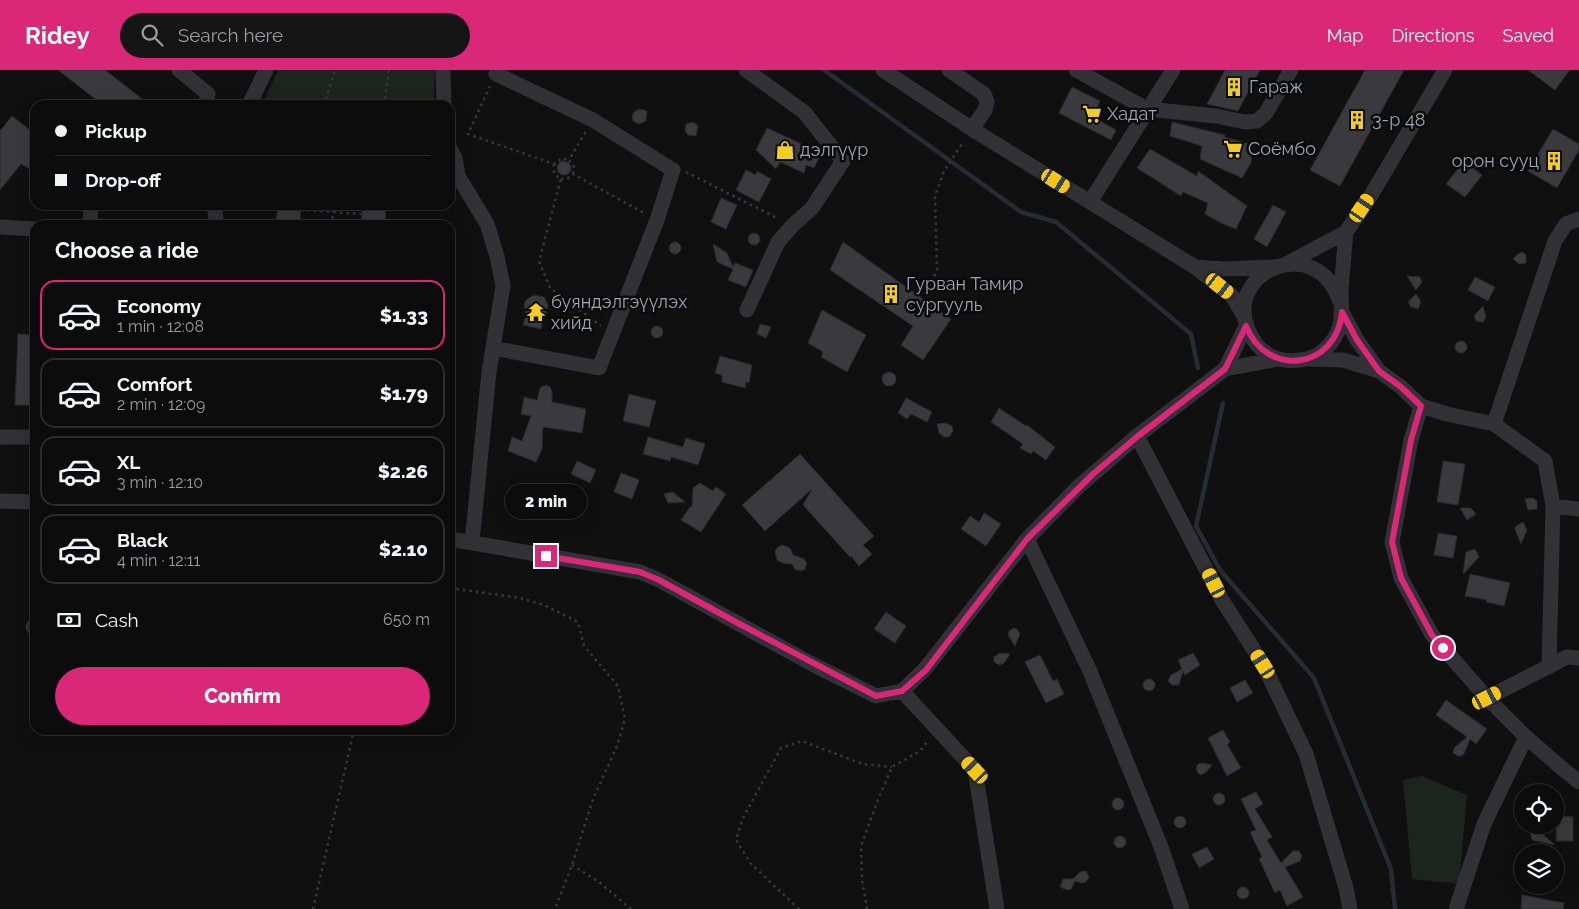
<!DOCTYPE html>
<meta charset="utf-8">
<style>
body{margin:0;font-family:Raleway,sans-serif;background:#151516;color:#f1f3f6;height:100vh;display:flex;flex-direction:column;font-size:19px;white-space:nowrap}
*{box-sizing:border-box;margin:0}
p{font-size:16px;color:#9a9b9d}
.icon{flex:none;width:28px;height:28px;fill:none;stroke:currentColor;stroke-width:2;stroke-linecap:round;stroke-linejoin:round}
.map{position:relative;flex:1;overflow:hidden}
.side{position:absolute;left:30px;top:150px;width:425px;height:515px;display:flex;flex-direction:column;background:#0c0c0d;border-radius:15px;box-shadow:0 5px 20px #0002,0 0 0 1px #2c2c2e}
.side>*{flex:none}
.hud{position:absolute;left:30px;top:30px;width:425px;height:110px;border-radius:15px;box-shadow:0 5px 20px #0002,0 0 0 1px #2c2c2e;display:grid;align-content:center;height:110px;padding:0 25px;background:#0c0c0d}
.buttons{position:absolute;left:1514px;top:714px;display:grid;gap:10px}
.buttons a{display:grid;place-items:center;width:50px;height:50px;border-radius:50%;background:#0c0c0d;box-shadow:0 5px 20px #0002,0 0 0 1px #2c2c2e;font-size:25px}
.end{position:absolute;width:22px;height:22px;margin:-11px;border:6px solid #db2777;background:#fff;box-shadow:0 0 0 2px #fff}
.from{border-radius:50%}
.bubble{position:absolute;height:35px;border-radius:18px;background:#0c0c0d;box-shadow:0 5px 20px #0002,0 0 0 1px #2c2c2e;font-size:16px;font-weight:800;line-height:35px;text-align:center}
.car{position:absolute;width:15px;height:30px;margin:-15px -8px;border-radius:6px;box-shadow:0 0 4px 1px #0007;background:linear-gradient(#f5c518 24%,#345 0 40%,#f5c518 0 76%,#345 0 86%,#f5c518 0)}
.hud b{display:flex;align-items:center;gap:18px;height:48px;font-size:19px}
.hud b+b{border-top:1px solid #2c2c2e}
.hud i{width:12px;height:12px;background:#f1f3f6}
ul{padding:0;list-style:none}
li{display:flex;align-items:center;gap:15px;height:70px;margin:0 10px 8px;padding:0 15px;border:2px solid #2c2c2e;border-radius:15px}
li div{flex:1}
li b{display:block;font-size:19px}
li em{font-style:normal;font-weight:800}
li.active{border-color:#db2777}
li>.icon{width:45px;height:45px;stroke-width:1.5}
h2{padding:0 25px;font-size:22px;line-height:60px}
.pay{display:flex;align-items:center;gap:12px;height:55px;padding:0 25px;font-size:19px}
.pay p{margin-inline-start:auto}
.primary-button{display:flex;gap:10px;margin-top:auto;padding:10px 25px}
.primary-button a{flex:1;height:58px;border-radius:30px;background:#db2777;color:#fff;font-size:20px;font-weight:800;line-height:58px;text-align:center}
header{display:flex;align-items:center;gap:30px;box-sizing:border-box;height:70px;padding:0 25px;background:#db2777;color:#fff}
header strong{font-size:24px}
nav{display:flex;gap:28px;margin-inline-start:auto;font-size:18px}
.search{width:350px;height:45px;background:#151516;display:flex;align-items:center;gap:12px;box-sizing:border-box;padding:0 18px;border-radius:28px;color:#9a9b9d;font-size:19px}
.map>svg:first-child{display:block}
.green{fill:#1c241e}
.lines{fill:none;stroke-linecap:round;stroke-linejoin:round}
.stream{stroke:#262c34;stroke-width:4.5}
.building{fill:#3a3a3e;stroke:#2a2a2d}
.path{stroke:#37373d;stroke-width:2.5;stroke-dasharray:2.5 4;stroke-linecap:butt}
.minor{stroke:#313136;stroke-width:15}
.route{stroke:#db2777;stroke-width:6}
.labels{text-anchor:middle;stroke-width:5;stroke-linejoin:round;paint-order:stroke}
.poi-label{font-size:18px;fill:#a0a3b2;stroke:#0b0b0c;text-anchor:start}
</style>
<header>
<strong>Ridey</strong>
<div class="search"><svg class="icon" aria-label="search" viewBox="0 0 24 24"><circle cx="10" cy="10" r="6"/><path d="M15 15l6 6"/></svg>Search here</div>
<nav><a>Map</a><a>Directions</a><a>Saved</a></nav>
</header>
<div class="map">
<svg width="1579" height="839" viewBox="0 0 1579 839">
<rect width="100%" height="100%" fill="#101011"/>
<!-- green -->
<path class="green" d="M278,0H435L434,35H262Z
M1422,706L1467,725L1459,814L1412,809L1403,710Z"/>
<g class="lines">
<!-- stream -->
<path class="stream" d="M824,0L1021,142L1056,152L1191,264L1198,298
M1223,333L1196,456L1220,500L1314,608L1391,799L1395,839"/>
</g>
<!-- building -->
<path class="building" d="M58,0H105L150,35H103Z
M1225,0H1260L1238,41L1207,34Z
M1365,0H1404L1340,116L1310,100Z
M1528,0H1570L1555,20Z
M1072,17L1100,31L1093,47L1116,60L1111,70L1059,43Z
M640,39L647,41L646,51L639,54L633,51L632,46L634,42Z
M12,46L35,64V102L21,94L0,120V61Z
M693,52L698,56L696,66L688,65L685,61L686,54Z
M1172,52L1225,65L1224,67L1253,75L1251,93L1242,108L1200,89L1202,76L1170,66Z
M767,58L821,83L814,98L806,95L804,103L780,92L776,99L756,80Z
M1553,59L1579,74V80L1557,118L1528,101Z
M1150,79L1197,106L1198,101L1247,136L1236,159L1223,154L1205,144L1208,133L1183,122L1181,126L1137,98Z
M557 98a7 7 0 1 1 14 0a7 7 0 1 1-14 0Z
M1464,91L1482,105L1465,127L1446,114Z
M746,100L756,105L757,101L771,109L759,132L736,120Z
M721,128L737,135L726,159L711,152Z
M278,135H301L300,155H276Z
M363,135H386L385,155H361Z
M1273,135L1286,142L1267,177L1254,169Z
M748 169a6 6 0 1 1 12 0a6 6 0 1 1-12 0Z
M669 178a6 6 0 1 1 12 0a6 6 0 1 1-12 0Z
M843,172L951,249L923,290L901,275L913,256L830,200Z
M713,174L727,183L733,197L735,193L753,200L746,217L728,210L733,199L717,192Z
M1522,182L1526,185V193L1519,194L1513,189L1518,184Z
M1407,206L1420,207L1422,212L1416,220Z
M1475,207L1495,217L1488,231L1468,220Z
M1416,224L1421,232L1418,239L1411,237L1408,232Z
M534,225L544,227L548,235L546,245L543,248L541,259L523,255L526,244L524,234L526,230Z
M1483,236L1486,247L1483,252L1476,251L1474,246Z
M822,240L866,265L847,302L821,287L823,282L808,273Z
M760,254L771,257L766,268L757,264Z
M651 262a6 6 0 1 1 12 0a6 6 0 1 1-12 0Z
M18,264L35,265V335H15Z
M1455 277a6 6 0 1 1 12 0a6 6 0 1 1-12 0Z
M720,286L752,295L749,313L746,312L745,318L722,312V305L715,303Z
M882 309a7 7 0 1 1 14 0a7 7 0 1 1-14 0Z
M546,315L550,317L552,321V332L586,339L582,363L543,357L542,379L536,392L508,381L512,367L522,371L531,346L521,344L524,327L537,330L540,318Z
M629,324L656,331L649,357L623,351Z
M906,328L932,342L927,352L911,344L907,349L898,343Z
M999,338L1026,356L1027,355L1055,377L1046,390L1033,381L1031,384L1020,378L1023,374L991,352Z
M946,353L952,356L953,361L949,367H944L939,363L937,354Z
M648,367L683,377L686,368L705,374L698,395L671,387L670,391L643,384Z
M800,384L874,466L863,475L872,484L859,496L851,486L850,487L803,435L812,419L765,461L742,435Z
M577,391L596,400L590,413L571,404Z
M1443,391L1465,394L1458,435L1437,432Z
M621,403L639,410L632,429L614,422Z
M700,413L713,421L716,417L726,424L701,462L681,450L690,437L691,438L693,432H692L693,418Z
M671,422L674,423L685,432L668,433L664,424Z
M1533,428L1537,431V439L1528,440L1525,429Z
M1460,438H1471L1476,444L1467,450Z
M984,443L1001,454L986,476L961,459L970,446L979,452Z
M1523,452L1527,460L1521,474L1515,459L1516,456Z
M1438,463L1457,466L1453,488L1434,485Z
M782,475L790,478L793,485L804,489L807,493L805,499L801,501L796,500L792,494L782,493L777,490L775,481L778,477Z
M1474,479L1477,482L1479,487L1463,504L1466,482Z
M1470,504L1510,513L1504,536L1486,532L1487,530L1465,526Z
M886,542L906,556L895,573L874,559Z
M1014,558L1017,559L1020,564L1015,576L1008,565L1009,561Z
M1193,583L1200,595L1185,605L1183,601L1179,615H1172L1168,611L1171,605L1182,599L1178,590Z
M998,584L999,583L1010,584L1004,593L999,595L994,592V587Z
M1040,585L1053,611L1057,609L1064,624L1046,633L1025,592Z
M1143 615a6 6 0 1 1 12 0a6 6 0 1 1-12 0Z
M1245,610L1253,623L1237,632L1230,618Z
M1446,630L1487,659L1476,674L1470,669L1464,684L1461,686H1458L1453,683L1454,678L1467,667L1436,645Z
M1223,660L1230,672L1227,674L1241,698L1227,706L1208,668Z
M1202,693L1212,695L1206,702L1201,705L1198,703L1196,698L1198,694Z
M1256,722L1263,734L1255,739L1272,767L1267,770L1281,793L1293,781H1299L1302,786L1300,791L1285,797L1303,827L1287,836L1280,820L1275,823L1259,789L1262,787L1250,762L1256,760L1241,729Z
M1213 729a6 6 0 1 1 12 0a6 6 0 1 1-12 0Z
M1112 734a6 6 0 1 1 12 0a6 6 0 1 1-12 0Z
M1557,746L1573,747V771H1556Z
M1174 752a6 6 0 1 1 12 0a6 6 0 1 1-12 0Z
M1530,760H1538L1555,775L1532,770Z
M1114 772a6 6 0 1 1 12 0a6 6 0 1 1-12 0Z
M1207,777L1214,789L1199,798L1192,784Z
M1086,801L1089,807L1086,812L1082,813L1075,811L1071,819L1068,820L1060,817L1063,809H1073L1080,802Z
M1237 823a6 6 0 1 1 12 0a6 6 0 1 1-12 0Z
M1522,825L1564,833L1563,839H1521Z"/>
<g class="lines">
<!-- path -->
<path class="path" d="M490,16L468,64L554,94L562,88L569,90
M324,35L335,0
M384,35L389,0
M554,94V104L561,109L539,191L550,218L601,256
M686,102L779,149
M573,104L574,97L569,90L586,61
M561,109H567L573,104L644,143
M301,140L362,144
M332,155L333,135
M926,224L937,200L935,126L944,101L964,71
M450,518L520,528L544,535L578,552L584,576L618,616L625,649L617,676L593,729L572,795L555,839
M572,795L599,812L631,839
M313,839L354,660
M799,839L751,794L736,770L743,748L781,678L802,671L863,694L892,697
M867,839L862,810L861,776L877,732L892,697L920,681L928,671"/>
<!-- minor -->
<path class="minor" d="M179,0L208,24L205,35
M443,0L444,35
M746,0L804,42L843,91L812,138L792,156L778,172L747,240
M883,0L972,59L1195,197L1232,226L1244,246
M949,0L984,24L987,32L985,40L972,59
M1076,0L1147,39L1216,46L1245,52L1257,51L1266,43L1291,0
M249,35L266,0
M450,79L455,88L458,106L487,154L497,186L503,216L489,302L472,472
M1090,132L1173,0
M214,135L217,155
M90,155L91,135
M0,157L35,159
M1286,194L1346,162L1370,127L1445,0
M1195,197L1224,199L1274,197
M1340,232C1317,161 1224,201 1248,259C1252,270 1259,279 1269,285C1280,291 1293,292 1306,289C1324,285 1339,268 1341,249C1342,239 1341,229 1341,219C1343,200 1344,181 1346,162
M1342,242L1357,270L1379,301L1401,317L1421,336L1411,370L1392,472L1401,508L1432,565L1487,628L1526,667L1564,700L1579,712
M493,278L599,298L657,150L673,100L593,50L496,4
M1308,289L1343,290L1379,301
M1225,299L1246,256
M1421,336L1447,344L1494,354L1545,391L1553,436L1549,597
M1494,354L1555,171L1566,154L1579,149
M1137,366L1222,530L1263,594L1306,684L1346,818L1350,839
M0,367H35
M0,431L35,432
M1553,436L1579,439
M450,469L640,502L659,510L814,595L876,626L902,621L925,599L1027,469L1078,417L1137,366L1225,299L1278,289
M1027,469L1089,599L1161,777L1182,839
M33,557L35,555
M902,621L975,700L997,839
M1487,628L1567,587L1579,588
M1456,839L1484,754L1526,667"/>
</g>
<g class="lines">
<!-- route -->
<path class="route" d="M546,486L640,502L659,510L734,551L876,626L902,621L926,600L1027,469L1093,404L1138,366L1225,299L1246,256C1267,309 1337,299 1342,242L1357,270L1379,301L1401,317L1421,336L1411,370L1392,472L1401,508L1432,565L1443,578"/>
</g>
<!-- icons -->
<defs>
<g id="building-bare" transform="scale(1.5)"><path d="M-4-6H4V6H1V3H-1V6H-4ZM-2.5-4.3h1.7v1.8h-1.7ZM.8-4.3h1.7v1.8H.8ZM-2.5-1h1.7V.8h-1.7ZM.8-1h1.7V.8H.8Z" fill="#f2cd26" stroke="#0b0b0c" stroke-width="2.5" paint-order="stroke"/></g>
<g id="supermarket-bare" transform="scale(1.5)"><path d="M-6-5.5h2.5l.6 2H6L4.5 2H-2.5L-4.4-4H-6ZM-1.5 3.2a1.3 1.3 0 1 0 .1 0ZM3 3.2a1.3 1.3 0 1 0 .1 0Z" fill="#f2cd26" stroke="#0b0b0c" stroke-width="2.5" paint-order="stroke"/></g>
<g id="shop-bare" transform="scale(1.5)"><path d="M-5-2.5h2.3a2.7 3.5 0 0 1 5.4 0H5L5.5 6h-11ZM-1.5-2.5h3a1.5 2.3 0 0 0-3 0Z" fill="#f2cd26" stroke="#0b0b0c" stroke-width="2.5" paint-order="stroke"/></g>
<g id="temple-bare" transform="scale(1.5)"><path d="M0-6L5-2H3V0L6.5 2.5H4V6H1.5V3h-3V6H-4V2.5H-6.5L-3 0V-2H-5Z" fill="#f2cd26" stroke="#0b0b0c" stroke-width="2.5" paint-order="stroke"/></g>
</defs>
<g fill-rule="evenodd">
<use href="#building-bare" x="1234" y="17"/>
<use href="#supermarket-bare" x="1092" y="44"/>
<use href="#building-bare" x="1357" y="50"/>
<use href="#supermarket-bare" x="1233" y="79"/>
<use href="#shop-bare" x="785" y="80"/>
<use href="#building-bare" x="1554" y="91"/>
<use href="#building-bare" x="891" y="224"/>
<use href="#temple-bare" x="536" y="242"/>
</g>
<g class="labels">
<!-- poi labels -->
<g class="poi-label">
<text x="1249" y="23">Гараж</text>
<text x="1107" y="50">Хадат</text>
<text x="1372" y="56">3-р 48</text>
<text x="1248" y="85">Соёмбо</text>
<text x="800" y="86">дэлгүүр</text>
<text x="1539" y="97" text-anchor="end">орон сууц</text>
<text x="906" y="220">Гурван Тамир<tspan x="906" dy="21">сургууль</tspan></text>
<text x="551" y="238">буяндэлгэүүлэх<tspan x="551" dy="21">хийд</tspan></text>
</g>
</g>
</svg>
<div class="buttons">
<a><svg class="icon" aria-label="locate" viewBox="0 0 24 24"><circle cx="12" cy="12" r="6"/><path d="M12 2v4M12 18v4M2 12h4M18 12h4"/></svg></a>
<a><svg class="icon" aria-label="layers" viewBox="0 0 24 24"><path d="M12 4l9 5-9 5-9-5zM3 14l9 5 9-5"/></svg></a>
</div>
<i class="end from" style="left:1443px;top:578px"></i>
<i class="end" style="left:546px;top:486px"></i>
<div class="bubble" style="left:505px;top:414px;width:82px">2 min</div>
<i class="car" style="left:1056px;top:111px;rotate:122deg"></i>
<i class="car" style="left:1362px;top:138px;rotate:34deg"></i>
<i class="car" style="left:1220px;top:216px;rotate:128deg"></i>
<i class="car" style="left:1214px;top:513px;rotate:333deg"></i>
<i class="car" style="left:1263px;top:594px;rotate:328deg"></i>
<i class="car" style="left:1487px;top:628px;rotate:63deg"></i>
<i class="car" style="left:975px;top:700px;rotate:317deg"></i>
<div class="hud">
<b><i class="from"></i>Pickup</b>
<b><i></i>Drop-off</b>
</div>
<section class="side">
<h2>Choose a ride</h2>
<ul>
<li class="active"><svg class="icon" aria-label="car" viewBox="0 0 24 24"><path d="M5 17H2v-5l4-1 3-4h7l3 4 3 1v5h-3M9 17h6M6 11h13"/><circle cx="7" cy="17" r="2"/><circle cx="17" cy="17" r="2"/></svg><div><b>Economy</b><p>1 min · 12:08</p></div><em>$1.33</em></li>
<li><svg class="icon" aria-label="car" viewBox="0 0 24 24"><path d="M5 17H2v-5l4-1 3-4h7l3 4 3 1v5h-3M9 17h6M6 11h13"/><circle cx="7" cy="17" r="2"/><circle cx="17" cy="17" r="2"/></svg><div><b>Comfort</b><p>2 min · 12:09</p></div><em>$1.79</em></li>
<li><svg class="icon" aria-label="car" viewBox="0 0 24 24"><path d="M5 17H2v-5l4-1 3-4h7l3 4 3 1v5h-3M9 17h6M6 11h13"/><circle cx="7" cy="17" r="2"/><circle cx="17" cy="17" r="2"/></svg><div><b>XL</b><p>3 min · 12:10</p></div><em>$2.26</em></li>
<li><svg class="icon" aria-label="car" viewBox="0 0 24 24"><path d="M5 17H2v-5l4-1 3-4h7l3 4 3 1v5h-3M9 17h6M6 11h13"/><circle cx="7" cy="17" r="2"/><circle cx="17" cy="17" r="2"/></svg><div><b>Black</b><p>4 min · 12:11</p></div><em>$2.10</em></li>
</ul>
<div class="pay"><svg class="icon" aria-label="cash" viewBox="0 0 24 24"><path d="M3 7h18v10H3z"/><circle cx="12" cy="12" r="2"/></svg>Cash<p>650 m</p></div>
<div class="primary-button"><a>Confirm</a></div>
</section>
</div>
